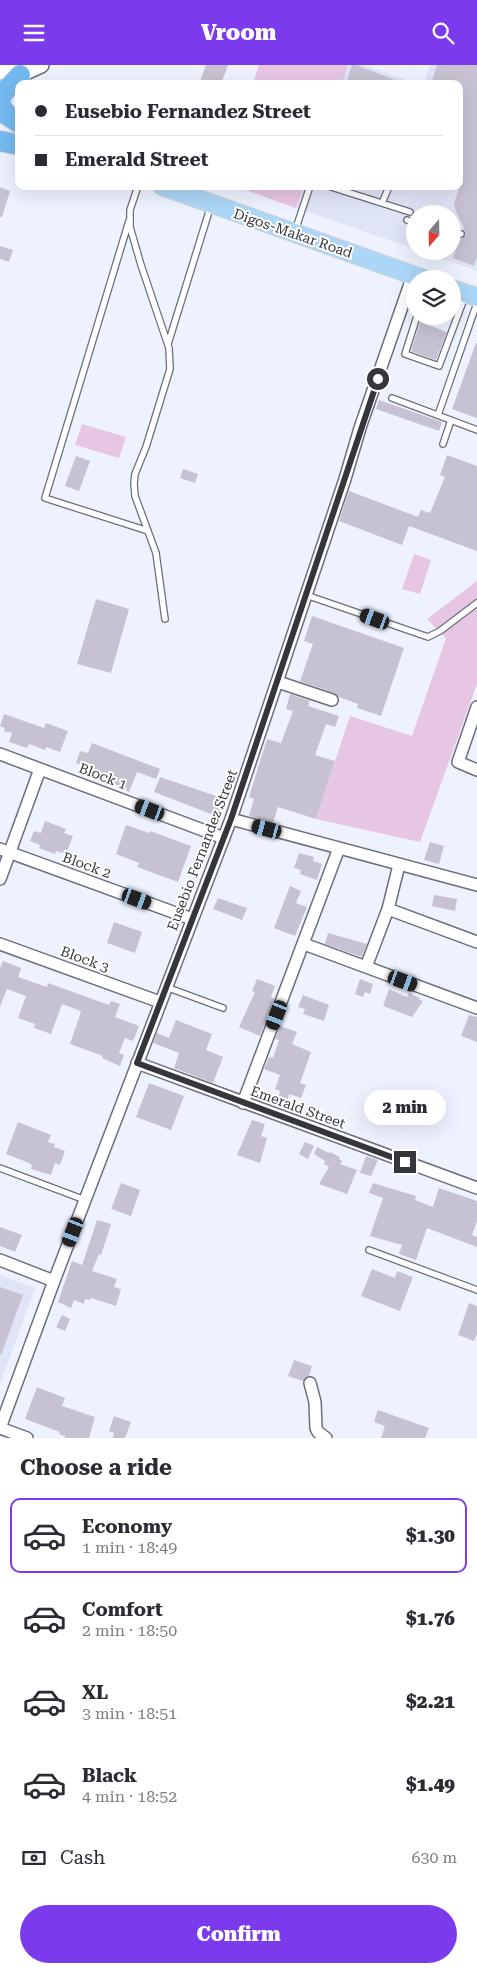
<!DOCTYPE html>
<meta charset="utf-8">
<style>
body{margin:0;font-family:"Roboto Serif",serif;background:#f2f2f3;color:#2b2b33;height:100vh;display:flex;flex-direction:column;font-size:19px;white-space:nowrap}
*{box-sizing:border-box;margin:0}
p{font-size:16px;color:#7c7c81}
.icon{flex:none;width:28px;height:28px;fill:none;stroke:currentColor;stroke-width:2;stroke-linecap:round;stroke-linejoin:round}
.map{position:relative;height:1373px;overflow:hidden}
.drawer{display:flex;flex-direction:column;background:#fff;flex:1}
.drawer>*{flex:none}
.guide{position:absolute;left:15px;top:15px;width:448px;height:110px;border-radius:10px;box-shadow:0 5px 20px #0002;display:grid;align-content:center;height:110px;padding:0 20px;background:#fff}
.needle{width:32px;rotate:200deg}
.buttons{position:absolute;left:406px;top:140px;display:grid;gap:10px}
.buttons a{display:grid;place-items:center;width:55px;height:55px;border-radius:50%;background:#fff;box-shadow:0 5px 20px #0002;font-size:25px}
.end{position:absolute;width:22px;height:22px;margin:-11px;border:6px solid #34363c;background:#fff;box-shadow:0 0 0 2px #fff}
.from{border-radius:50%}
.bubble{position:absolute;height:35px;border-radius:18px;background:#fff;box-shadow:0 5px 20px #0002;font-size:16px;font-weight:800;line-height:35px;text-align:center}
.car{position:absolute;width:15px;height:30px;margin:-15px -8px;border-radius:6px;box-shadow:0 0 4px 1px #0007;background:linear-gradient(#222 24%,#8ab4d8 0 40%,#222 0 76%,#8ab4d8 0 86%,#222 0)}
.guide b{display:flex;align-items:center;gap:18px;height:48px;font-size:19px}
.guide b+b{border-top:1px solid #e1e1e2}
.guide i{width:12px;height:12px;background:#2b2b33}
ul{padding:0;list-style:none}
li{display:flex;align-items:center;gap:15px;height:75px;margin:0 10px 8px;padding:0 10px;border:2px solid transparent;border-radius:10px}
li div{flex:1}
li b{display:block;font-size:19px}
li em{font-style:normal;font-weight:800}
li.selected{border-color:#7c3aed}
li>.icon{width:45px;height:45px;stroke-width:1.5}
h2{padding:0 20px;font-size:22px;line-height:60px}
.pay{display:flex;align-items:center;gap:12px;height:55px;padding:0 20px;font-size:19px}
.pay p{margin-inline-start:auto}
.action{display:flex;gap:10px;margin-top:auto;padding:10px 20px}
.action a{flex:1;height:58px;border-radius:30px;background:#7c3aed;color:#fff;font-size:20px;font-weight:800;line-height:58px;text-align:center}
header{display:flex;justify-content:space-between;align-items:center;height:65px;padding:0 20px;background:#7c3aed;color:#fff;font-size:22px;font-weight:800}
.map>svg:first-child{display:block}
.built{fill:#e0e4f7}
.green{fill:#e7c6e3}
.building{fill:#c7c2d1}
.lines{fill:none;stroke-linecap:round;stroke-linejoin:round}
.lane-casing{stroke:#6b6f7d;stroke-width:8}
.street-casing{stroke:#6b6f7d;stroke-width:14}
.secondary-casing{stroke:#6b6f7d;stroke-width:18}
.primary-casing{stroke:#d2d3d4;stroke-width:20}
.highway-casing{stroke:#d2d3d4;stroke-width:22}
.lane{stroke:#fff;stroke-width:5.5}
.street{stroke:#fff;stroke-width:11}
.secondary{stroke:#fff;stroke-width:15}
.primary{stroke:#acd6f7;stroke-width:18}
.highway{stroke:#74baf1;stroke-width:20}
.route{stroke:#34363c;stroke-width:6}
.labels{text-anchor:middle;stroke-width:4;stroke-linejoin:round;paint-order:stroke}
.street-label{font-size:14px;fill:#34363c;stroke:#fff}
</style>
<header><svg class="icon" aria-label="menu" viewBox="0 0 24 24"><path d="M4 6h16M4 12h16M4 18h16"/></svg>Vroom<svg class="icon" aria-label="search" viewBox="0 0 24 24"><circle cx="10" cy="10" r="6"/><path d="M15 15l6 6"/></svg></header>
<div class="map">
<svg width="477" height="1373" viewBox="0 0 477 1373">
<rect width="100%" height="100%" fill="#eef2ff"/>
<!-- built -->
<path class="built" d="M349,0H364L418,19H342Z
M430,0H477V206L421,186H452V149H415V184L296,143L304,121H459V19H424Z
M0,1210L35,1223L0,1319Z"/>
<!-- green -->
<path class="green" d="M259,0H348L342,19H253Z
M234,121H304L296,143Z
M82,359L126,372L119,393L75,380Z
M414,489L431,495L420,529L402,524Z
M477,516V619L420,777L316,754L350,651L412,671L446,573L427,554Z"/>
<!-- building -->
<path class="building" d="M206,0H228L221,19H199Z
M352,0H356L405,19H346Z
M437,0H477V192L474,201L453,193L460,174L463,173L466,169L463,165L464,162L456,147L454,138L459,124V19H431Z
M0,122L10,126L2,152H0Z
M0,181L13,185L9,197L0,194Z
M420,257L447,267L436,295L411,286Z
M476,278H477V353L452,344Z
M379,335L442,357L439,366L376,344Z
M447,390L477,401V486L409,461L402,480L339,456L349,426L418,452L421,445L430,448L445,412L440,410Z
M76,391L90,396L79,426L65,421Z
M183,404L198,409L195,418L180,413Z
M96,534L129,544L111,608L77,599Z
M312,551L404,583L381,651L357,643L358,639L339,632L334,628L300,616L313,579L304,576Z
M290,629L310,636L308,641L339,651L335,662L326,659L315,690L335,696L316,754L278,742L273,758L249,751L254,734L249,732L267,674L281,678L293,646L286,644Z
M4,649L44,663L46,658L68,666L60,687L46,682L45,685L29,679L27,683L9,677L12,668L4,666L5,663L0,661Z
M92,678L160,704L156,714L137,707L129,727L119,723V721L94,711L96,705L76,698L80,686L88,688Z
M160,712L225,734L219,752L154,727Z
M45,756L66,764L64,768L73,771L66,789L56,786L55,789L39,783L40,780L30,776L34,766L41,768Z
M126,760L149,768L150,766L191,781L178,817L137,802L139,798L116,789Z
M430,777L444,781L439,799L424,795Z
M299,788L314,792L313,796L322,799L317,815L300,809L301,805L294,803Z
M290,821L301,826L296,838L307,842L295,871L274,863Z
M434,830L457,834L455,846L432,841Z
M218,833L247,843L242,855L213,844Z
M114,857L142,867L135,888L107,878Z
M328,868L367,879L362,892L325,879Z
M3,896L21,903L18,912L47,922L48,918L109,940L111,936L120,939L115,952L139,961L133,976L125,973L119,988L124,990L120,1001L102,993L103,991L70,979L81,947L78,945L62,939L51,969L34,963L35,959L18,953L26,931L7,924L0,942V903Z
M257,914L275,921L271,932L274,934L260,971L239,962L255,927L252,926Z
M360,914L373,919L370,929L365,927L363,932L355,929Z
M389,924L407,932L409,928L420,933L419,935L423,936L412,952L383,941Z
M303,930L329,940L324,956L303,949L305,944L298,942Z
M469,950L477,952V977L461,971Z
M176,955L212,969L206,985L223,992L213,1018L174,1003L179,988L153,978L157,968L169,973Z
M280,961L297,967L292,979L311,987L300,1018L306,1020L301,1033L289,1029L287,1036L278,1033L280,1026L275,1024L280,1010L264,1004L269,992L273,993L279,975L275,974Z
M149,1018L184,1031L171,1065L136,1052Z
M252,1055L265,1059L261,1071L267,1073L260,1098L237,1090Z
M18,1057L51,1070L48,1077L55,1079L54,1082L65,1086L60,1100L55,1098L51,1110L31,1104L32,1100L29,1098L6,1089Z
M305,1077L314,1081L308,1094L299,1089Z
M317,1082L329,1088L330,1087L340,1092L339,1094L342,1096L340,1099L357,1105L347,1129L319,1119L329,1102L324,1099L325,1096L314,1089Z
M366,1091L378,1095L371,1111L360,1108Z
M121,1118L140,1125L131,1151L111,1144Z
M373,1118L416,1131L415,1135L433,1142L439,1123L477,1136V1156L472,1170L477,1172V1182L427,1163L416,1195L399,1189L402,1180L370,1171L383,1133L369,1128Z
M97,1155L111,1159L101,1190L99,1189L92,1206L117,1214L114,1222L121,1224L116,1241L91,1233L90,1235L85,1234L84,1239L74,1235L71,1243L58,1237L72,1196L82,1200Z
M0,1162L22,1170L15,1187L0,1181Z
M372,1204L395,1213L397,1206L413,1212L400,1246L361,1231Z
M0,1222L23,1230L1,1290L0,1289Z
M469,1238L477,1241V1269L474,1276L458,1270Z
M62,1250L70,1254L65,1266L56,1262Z
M294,1295L312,1301L309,1311L303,1316L288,1311Z
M37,1322L65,1333L62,1341L95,1352L89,1373H65V1371L59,1369L60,1367L25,1354Z
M378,1345L429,1363L425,1373H381L385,1361L374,1357Z
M114,1351L131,1357L125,1373H113L114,1368L109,1366Z"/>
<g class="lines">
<!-- lane casing -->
<g class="lane-casing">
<path id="lane" d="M138,121L130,145V162L141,200L169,283L170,304L146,382L135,409L134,418L135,431L156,488L165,554
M328,121L410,147
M382,138L388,124L387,121
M407,155L415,158
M129,156L45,433L148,466
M295,166L310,121
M452,168L461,169
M417,251L405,289L439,301L465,231
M168,279L211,140
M392,333L477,365
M438,350L477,238
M443,379L451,355
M306,530L428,572L440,566L477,538
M166,922L223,943
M0,1103L85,1135
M369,1185L477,1225"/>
</g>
<!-- street casing -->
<g class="street-casing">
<path id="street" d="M278,617L332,635
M477,642L458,697L477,705
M0,689L224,773
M231,754L477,820
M0,784L192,854
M0,814L40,704
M388,844L477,877
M0,879L160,937
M304,879L477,943
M366,902L388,844L399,800
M137,998L477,1123
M243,1038L339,783
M0,1195L54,1216
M310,1318L315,1337L316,1363L318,1367L326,1373
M0,1363L54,1216L231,754L345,414L360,363L413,210
M0,1363L27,1373"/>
</g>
<!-- secondary casing -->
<g class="secondary-casing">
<path id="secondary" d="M0,7L15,0
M10,14L41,0"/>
</g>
<!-- primary casing -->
<g class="primary-casing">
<path id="primary" d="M162,121L424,214
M452,224L477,232"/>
</g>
<!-- highway casing -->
<g class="highway-casing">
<path id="highway" d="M0,34L4,27L20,10
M0,40L7,50L19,58
M0,76L19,80"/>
</g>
<!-- lane -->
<use href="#lane" class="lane"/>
<!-- street -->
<use href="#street" class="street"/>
<!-- secondary -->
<use href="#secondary" class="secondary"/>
<!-- primary -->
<use href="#primary" class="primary"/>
<!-- highway -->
<use href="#highway" class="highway"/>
</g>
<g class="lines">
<!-- route -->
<path class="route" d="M378,314L231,754L137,998L405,1097"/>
</g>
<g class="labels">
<!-- street labels -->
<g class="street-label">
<text transform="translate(293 168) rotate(19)" y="5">Digos-Makar Road</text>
<text transform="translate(103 711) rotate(21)" y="5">Block 1</text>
<text transform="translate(202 785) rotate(-69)" y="5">Eusebio Fernandez Street</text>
<text transform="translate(87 800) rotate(20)" y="5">Block 2</text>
<text transform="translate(85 894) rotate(20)" y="5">Block 3</text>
<text transform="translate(298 1042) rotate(20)" y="5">Emerald Street</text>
</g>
</g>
</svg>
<div class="buttons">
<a><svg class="needle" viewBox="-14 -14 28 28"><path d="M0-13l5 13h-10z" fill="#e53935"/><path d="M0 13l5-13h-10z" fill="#7c7c81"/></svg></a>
<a><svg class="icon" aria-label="layers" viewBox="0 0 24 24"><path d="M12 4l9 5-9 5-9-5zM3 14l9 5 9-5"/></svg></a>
</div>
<i class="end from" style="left:378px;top:314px"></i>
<i class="end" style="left:405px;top:1097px"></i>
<div class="bubble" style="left:364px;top:1025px;width:82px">2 min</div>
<i class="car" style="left:375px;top:554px;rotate:290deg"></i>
<i class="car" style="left:150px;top:745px;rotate:291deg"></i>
<i class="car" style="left:267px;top:764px;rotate:285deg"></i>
<i class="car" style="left:137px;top:834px;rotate:110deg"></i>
<i class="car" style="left:403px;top:916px;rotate:110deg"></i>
<i class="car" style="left:277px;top:950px;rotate:201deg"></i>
<i class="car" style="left:73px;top:1167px;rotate:201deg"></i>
<div class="guide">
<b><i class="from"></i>Eusebio Fernandez Street</b>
<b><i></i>Emerald Street</b>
</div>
</div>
<section class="drawer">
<h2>Choose a ride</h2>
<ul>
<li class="selected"><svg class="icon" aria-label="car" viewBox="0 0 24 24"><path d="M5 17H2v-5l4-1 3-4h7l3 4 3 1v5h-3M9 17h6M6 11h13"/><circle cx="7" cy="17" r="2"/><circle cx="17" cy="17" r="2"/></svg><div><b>Economy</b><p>1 min · 18:49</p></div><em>$1.30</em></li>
<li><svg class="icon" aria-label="car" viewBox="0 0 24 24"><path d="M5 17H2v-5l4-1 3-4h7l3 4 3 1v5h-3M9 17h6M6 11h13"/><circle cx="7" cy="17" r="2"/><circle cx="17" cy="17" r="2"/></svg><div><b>Comfort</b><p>2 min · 18:50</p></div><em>$1.76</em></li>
<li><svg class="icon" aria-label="car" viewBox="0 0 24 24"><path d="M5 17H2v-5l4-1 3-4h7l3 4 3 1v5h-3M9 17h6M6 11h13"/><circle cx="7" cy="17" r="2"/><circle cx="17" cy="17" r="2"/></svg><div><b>XL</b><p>3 min · 18:51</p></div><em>$2.21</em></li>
<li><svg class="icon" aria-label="car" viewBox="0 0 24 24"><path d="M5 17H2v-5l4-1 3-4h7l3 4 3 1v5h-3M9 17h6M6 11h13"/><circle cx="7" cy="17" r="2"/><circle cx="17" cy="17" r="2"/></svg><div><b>Black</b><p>4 min · 18:52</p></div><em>$1.49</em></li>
</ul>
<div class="pay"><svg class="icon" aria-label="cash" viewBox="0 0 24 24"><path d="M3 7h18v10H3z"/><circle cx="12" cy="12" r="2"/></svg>Cash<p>630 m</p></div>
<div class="action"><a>Confirm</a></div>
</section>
